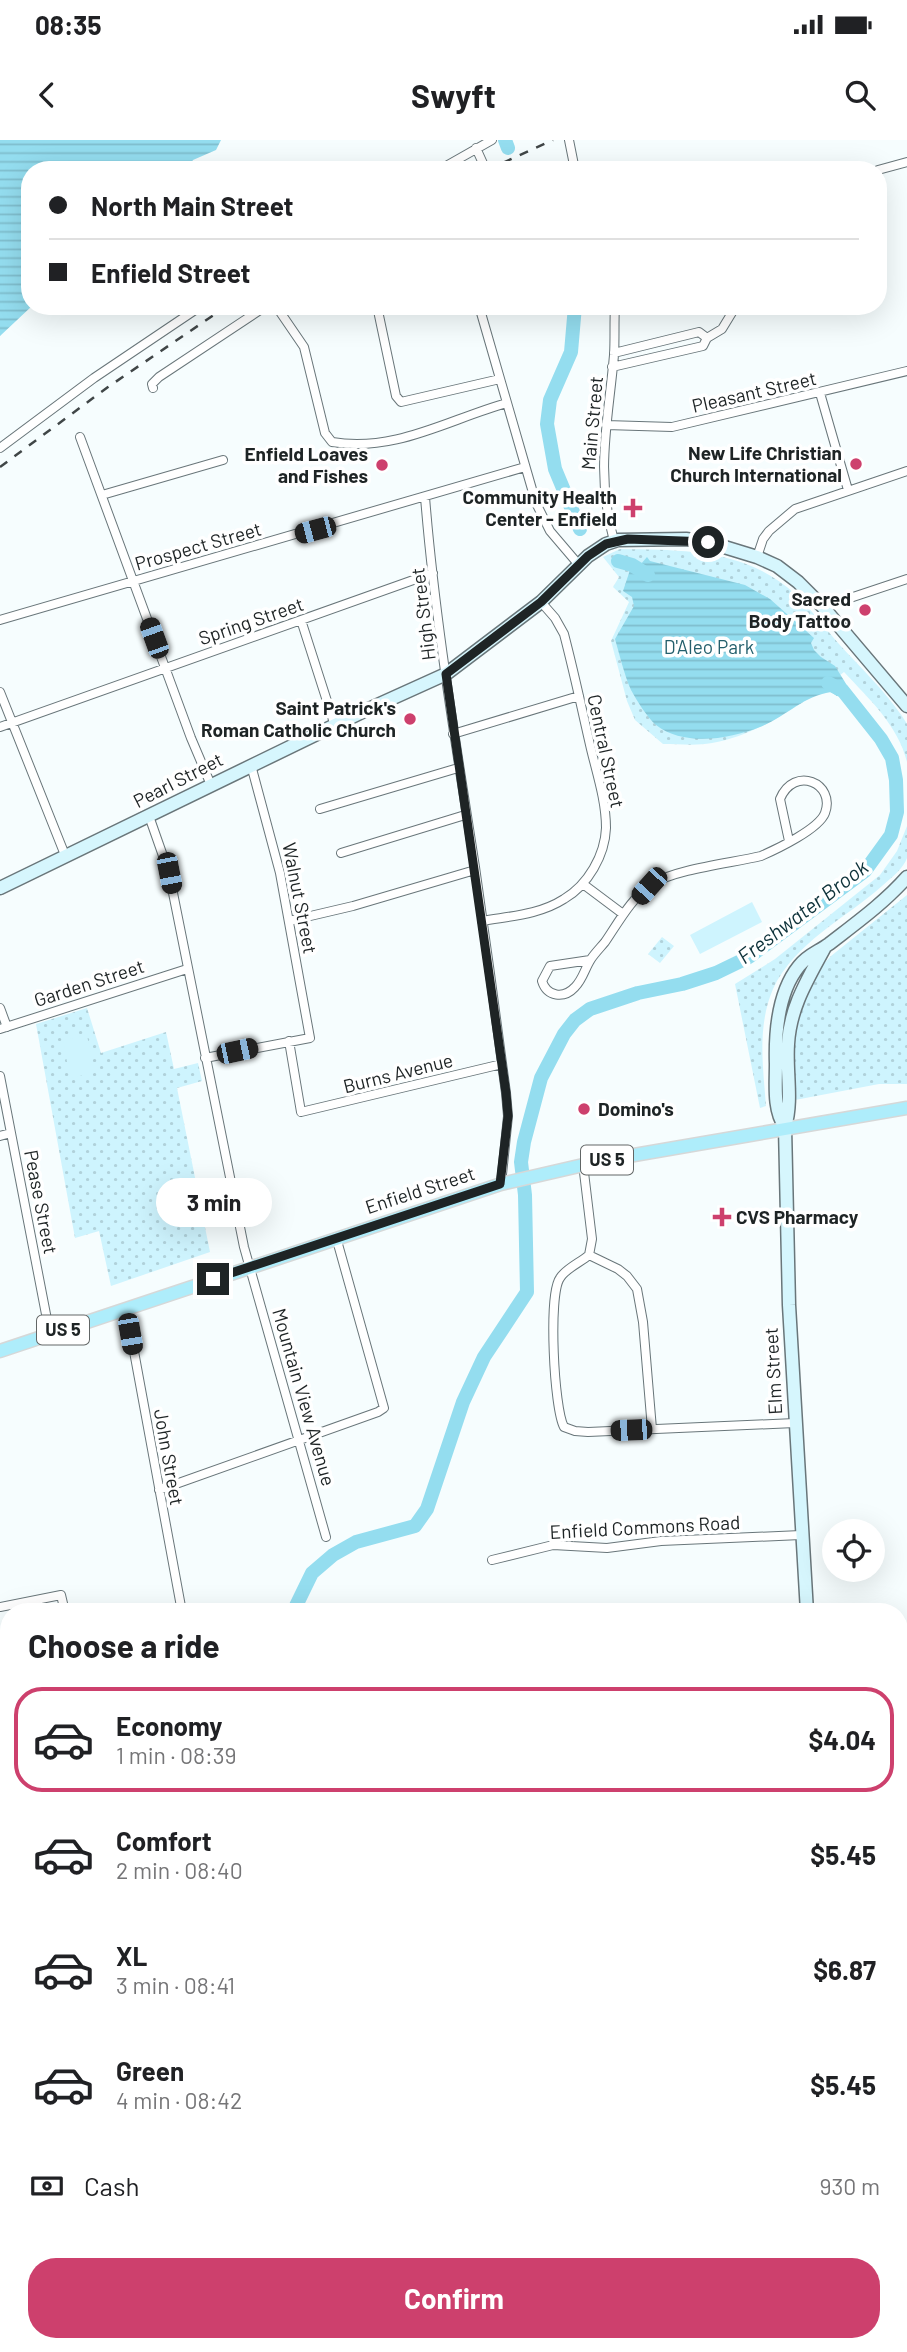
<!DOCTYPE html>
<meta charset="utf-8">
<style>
body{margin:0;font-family:Barlow,sans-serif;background:#f2f2f2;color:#202124;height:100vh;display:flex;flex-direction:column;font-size:26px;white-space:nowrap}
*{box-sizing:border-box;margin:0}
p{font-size:23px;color:#757577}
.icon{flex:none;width:38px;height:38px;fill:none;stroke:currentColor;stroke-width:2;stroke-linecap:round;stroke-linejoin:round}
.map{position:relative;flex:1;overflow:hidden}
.sheet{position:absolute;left:0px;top:1463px;width:908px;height:749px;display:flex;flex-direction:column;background:#fff;border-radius:28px 28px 0 0;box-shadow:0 7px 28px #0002}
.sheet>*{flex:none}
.hud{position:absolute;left:21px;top:21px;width:866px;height:154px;border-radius:28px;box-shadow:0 7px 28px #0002;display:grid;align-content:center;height:154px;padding:0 28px;background:#fff}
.fabs{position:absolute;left:822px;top:1379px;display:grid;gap:14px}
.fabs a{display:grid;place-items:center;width:63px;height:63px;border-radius:50%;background:#fff;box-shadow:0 7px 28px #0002;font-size:35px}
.end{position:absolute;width:32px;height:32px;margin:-16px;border:9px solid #1e2425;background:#fff;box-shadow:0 0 0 4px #fff}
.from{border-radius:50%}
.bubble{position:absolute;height:49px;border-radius:24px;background:#fff;box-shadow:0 7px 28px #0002;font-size:23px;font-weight:700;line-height:49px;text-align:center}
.car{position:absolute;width:21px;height:42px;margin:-21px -10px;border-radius:9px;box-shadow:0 0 5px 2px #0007;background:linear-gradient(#222 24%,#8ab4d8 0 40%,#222 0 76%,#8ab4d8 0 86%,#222 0)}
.hud b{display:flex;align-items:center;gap:24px;height:66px;font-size:26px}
.hud b+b{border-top:2px solid #e0e0e0}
.hud i{width:18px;height:18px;background:#202124}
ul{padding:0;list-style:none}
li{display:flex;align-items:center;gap:21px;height:105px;margin:0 14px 10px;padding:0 14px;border:4px solid transparent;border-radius:28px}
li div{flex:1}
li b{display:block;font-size:26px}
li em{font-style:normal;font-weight:700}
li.on{border-color:#cd406d}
li>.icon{width:63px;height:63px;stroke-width:1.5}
h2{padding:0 28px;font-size:32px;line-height:84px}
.pay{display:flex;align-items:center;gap:18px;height:77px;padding:0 28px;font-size:26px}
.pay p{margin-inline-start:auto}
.cta{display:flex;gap:14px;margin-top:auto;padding:14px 28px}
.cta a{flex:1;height:80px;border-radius:28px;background:#cd406d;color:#fff;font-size:28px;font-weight:700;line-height:80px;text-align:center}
.status{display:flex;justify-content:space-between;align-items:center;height:49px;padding:0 35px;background:#fff;direction:ltr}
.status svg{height:19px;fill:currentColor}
header{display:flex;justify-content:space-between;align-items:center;height:91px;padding:0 28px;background:#fff;font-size:32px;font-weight:700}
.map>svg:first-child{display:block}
.built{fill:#dff7fe}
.park{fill:url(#park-dots)}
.pitch{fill:#cef4fe}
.water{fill:url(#water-rules)}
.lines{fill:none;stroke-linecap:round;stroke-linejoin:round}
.river{stroke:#94ddef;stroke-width:14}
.street-casing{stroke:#69767a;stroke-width:10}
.secondary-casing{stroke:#69767a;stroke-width:15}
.primary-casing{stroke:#d6d8d8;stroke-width:15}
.highway-casing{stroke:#d6d8d8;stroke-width:17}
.street{stroke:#fff;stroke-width:8}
.secondary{stroke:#d6f6fd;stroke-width:12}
.primary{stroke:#aeedfb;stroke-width:12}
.highway{stroke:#78e1f9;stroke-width:14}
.rail{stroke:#404647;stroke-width:2.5;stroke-dasharray:9 9;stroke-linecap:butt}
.route{stroke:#1e2425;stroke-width:9}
.poi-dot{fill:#cd406d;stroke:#fff;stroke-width:2.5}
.labels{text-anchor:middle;stroke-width:7;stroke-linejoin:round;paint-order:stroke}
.shield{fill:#fff;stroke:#626666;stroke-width:2}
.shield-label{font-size:18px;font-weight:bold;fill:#1e2425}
.street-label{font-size:19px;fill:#1e2425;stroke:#fff}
.poi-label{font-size:19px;font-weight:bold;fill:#1e2425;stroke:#fff;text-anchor:end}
.park-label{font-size:19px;fill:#235f6c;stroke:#fff}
.water-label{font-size:21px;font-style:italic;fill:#0e323a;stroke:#fff}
</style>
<div class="status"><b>08:35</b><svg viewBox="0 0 49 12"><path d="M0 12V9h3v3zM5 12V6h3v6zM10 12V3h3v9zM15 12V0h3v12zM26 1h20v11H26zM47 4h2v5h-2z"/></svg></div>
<header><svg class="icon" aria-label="back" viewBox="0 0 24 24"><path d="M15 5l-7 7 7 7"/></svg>Swyft<svg class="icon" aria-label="search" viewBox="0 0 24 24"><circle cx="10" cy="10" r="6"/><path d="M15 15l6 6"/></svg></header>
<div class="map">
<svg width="907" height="2212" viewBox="0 0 907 2212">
<defs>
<pattern id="park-dots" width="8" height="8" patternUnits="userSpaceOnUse" patternTransform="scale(1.75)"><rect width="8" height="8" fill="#cef4fe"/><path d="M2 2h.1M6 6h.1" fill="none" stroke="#b0d1da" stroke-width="1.8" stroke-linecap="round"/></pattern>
<pattern id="water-rules" width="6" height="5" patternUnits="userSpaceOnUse" patternTransform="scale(1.75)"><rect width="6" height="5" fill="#94ddef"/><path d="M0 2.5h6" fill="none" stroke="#7fbecd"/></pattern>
</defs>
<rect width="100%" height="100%" fill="#f6fdfe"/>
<!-- built -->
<path class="built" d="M900,1972L907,1994V2212H353L351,2203H900Z"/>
<!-- park -->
<path class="park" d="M620,409C684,410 747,409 796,455C812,470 825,488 839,504C860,527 884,550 902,576L907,584V622C898,585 869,559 844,532C808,561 758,595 712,603C696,606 679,604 663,604L635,580L627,561L611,501L629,462L613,447L619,437L603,417Z
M907,686C907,695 907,709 907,718C904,728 890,739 882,746C846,778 794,803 773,849C757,886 763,927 766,966L760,968L735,844L775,819L880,735L897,711Z
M907,755V944H879L795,960C791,905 788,859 831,816Z
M662,797L674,806L660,823L648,814Z
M87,868L101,913L166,892L174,929L198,923L202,941L177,948L210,1112L111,1146L99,1091L75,1098L36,884Z"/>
<!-- pitch -->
<path class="pitch" d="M752,762L762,782L700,814L690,795Z
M87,895L94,933L70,938L63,900Z"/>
<!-- water -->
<path class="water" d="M0,0H221L216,10L193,20L187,30H30V166H32L0,196Z
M647,417L650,421L745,445L770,459L814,498L811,503L814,510L821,517L835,526L848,547L837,556L831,552C803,556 787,576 760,587C730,599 684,607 656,585C647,577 637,561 631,550C624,534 620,516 615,499L634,466L632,457L623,451L633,421L640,425Z"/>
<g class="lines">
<!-- river -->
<path class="river" d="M505,0L508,8
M575,166L571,212L550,260L547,284L555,329L580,389
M618,421L632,425L648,435
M293,1472L312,1433L333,1415L356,1402L415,1386L427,1369L463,1262L484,1217L527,1152L525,1055L521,1022L524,1002L541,938L564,894L575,880L590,869L638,853L682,844L716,833L749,817L865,731L891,695L897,672L896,640L892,618L881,599L843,551L828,543
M287,2212L288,2203"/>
<!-- street casing -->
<g class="street-casing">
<path id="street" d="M569,0L575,30
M476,8L486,30
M439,30L492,0
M878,30L907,22
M276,166L304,207L325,293L332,302C395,313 449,279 507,263
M377,166L396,256L401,262L500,239
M479,166L536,363L550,391L579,425
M614,213L699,192L707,198
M612,227L703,206L707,198L722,189L736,166
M153,248L152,244L159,237L266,166
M820,253L848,350
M606,285L672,287L907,231
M80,297L191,598L211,645
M0,308L94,238L201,166
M102,355L223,320
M425,357C435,481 456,604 475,727C486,802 496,878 506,953L508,976L501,1044
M614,401C595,331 608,284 614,215C615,199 614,182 615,166
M757,417L763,399L769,391L795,369L907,331
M823,467L907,439
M0,480L525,327
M301,480L335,586
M0,552L65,715
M0,587L433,433
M453,594L579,556
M320,669L458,628
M149,676L169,733L244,1107L326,1397
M341,713L465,675
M583,744L623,774
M289,781L353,766L475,730
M482,781C510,776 539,775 564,759C588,745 605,715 606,688C606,661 597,634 591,609C582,570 574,532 564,494L555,478L541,462
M590,820L550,826L542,841C547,857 564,859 575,847C583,839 585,828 591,819C595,813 600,808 605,802C618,783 632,757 652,744C676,729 732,723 761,716C777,709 819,689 825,673C836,643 794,625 780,659L789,701
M0,868L7,887
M0,889L187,829
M289,901L301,972L502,924
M205,918L310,898L280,733L251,625
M0,936L50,1195
M0,996L11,993
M583,1024L592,1099L589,1115
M589,1115C581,1122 565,1129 560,1138C548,1155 554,1269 564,1287L575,1291L588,1292L795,1283
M589,1115L618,1129L627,1136L637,1149L643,1182L652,1289
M126,1168L182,1472
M159,1350L378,1272L384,1268L336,1097
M492,1420L553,1405L607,1408L661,1401L801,1395
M0,1467L61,1455L65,1472
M900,1498H907
M900,1590H907
M0,1640L9,1639
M900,1697H907
M147,2212L178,2203"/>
</g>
<!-- secondary casing -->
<g class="secondary-casing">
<path id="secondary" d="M0,748L362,572L446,534L541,462L588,416L606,404L618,400L686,399L708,402L757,417L777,426L798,442L823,467L907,566
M785,987C773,970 776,945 776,924C775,893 778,852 799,826C807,815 818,812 829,804C856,783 884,763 907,737
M807,1472L789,1165L785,987C793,960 786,932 788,904C790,867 808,839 825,807
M900,1913L907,1936"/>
</g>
<!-- primary casing -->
<g class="primary-casing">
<path id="primary" d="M0,1211L501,1044L605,1020L907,968"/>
</g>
<!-- highway casing -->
<g class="highway-casing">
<path id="highway" d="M0,1736H9
M900,1769L907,1770
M900,1840H907
M900,1861H907
M0,1882L9,1881
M0,1893L9,1892
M0,1914H9
M0,1925H9
M900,1940L907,1941
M0,2086H9"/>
</g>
<!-- street -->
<use href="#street" class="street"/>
<!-- secondary -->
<use href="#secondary" class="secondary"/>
<!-- primary -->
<use href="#primary" class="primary"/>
<!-- highway -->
<use href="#highway" class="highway"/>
<!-- rail -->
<path class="rail" d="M487,30L553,0
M0,327L108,247L227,166"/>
</g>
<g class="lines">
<!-- route -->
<path class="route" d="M213,1139L500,1044L508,976L506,953L446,534L541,462L588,416L606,404L628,399L708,402"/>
</g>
<!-- markers -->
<g class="poi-dot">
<circle cx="856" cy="324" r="7"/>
<circle cx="382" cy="325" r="7"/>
<path d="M629.5 357.5h7v7h7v7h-7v7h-7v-7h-7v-7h7z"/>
<circle cx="865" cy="470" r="7"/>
<circle cx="410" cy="579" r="7"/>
<circle cx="584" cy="969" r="7"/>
<path d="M718.5 1066.5h7v7h7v7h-7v7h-7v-7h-7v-7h7z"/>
</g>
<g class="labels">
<!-- shield labels -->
<g class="shield">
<rect x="581" y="1005.5" width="52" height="29" rx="5"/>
<rect x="37" y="1175.5" width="52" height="29" rx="5"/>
</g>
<g class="shield-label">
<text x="607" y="1026">US 5</text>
<text x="63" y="1196">US 5</text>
</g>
<!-- street labels -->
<g class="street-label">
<text transform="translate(754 252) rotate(-13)" y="7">Pleasant Street</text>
<text transform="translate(592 283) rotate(-85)" y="7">Main Street</text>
<text transform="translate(198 406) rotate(-16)" y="7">Prospect Street</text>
<text transform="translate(423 474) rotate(-97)" y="7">High Street</text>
<text transform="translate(251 481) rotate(-19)" y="7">Spring Street</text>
<text transform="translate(606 611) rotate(78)" y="7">Central Street</text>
<text transform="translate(178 640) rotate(-27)" y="7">Pearl Street</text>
<text transform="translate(300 758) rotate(79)" y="7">Walnut Street</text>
<text transform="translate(89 843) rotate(-18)" y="7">Garden Street</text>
<text transform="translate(398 933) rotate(-14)" y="7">Burns Avenue</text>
<text transform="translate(420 1050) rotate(-18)" y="7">Enfield Street</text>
<text transform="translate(41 1062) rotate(79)" y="7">Pease Street</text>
<text transform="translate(773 1231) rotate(-93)" y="7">Elm Street</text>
<text transform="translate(304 1257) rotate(74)" y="7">Mountain View Avenue</text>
<text transform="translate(169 1317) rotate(80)" y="7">John Street</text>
<text transform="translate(645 1387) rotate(-3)" y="7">Enfield Commons Road</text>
</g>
<!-- poi labels -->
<g class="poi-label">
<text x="842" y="320">New Life Christian<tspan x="842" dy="22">Church International</tspan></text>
<text x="368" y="321">Enfield Loaves<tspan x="368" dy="22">and Fishes</tspan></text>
<text x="617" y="364">Community Health<tspan x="617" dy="22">Center - Enfield</tspan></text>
<text x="851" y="466">Sacred<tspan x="851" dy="22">Body Tattoo</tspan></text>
<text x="396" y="575">Saint Patrick's<tspan x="396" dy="22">Roman Catholic Church</tspan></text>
<text x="598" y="976" text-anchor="start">Domino's</text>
<text x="736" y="1084" text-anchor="start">CVS Pharmacy</text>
</g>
<!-- park labels -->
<g class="park-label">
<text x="709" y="514">D'Aleo Park</text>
</g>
<!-- water labels -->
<g class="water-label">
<text transform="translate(803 772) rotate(-37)" y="7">Freshwater Brook</text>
</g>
</g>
</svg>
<div class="fabs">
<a><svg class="icon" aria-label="locate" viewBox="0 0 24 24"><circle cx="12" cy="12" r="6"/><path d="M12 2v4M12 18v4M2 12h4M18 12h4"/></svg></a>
</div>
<i class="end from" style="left:708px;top:402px"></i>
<i class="end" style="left:213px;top:1139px"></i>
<div class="bubble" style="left:156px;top:1038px;width:116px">3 min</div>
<i class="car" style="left:315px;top:390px;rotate:255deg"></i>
<i class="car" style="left:154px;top:498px;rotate:340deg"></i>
<i class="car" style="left:169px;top:733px;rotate:169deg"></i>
<i class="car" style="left:649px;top:746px;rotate:222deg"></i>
<i class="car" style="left:237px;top:911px;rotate:78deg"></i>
<i class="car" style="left:130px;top:1194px;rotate:170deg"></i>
<i class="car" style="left:631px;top:1290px;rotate:268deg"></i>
<div class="hud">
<b><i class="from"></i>North Main Street</b>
<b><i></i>Enfield Street</b>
</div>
<section class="sheet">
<h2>Choose a ride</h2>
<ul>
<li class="on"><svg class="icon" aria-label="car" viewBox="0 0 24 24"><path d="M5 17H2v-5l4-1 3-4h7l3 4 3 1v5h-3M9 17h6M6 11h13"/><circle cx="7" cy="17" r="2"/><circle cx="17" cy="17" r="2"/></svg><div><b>Economy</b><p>1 min · 08:39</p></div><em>$4.04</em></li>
<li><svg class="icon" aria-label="car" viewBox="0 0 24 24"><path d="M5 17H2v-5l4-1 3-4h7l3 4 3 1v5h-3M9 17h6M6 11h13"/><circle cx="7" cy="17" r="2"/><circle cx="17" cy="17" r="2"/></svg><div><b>Comfort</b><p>2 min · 08:40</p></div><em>$5.45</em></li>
<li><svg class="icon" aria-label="car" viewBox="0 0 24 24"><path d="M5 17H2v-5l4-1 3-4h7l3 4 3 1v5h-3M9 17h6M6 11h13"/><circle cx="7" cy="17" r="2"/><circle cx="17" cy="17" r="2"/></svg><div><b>XL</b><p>3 min · 08:41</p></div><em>$6.87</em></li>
<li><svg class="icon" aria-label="car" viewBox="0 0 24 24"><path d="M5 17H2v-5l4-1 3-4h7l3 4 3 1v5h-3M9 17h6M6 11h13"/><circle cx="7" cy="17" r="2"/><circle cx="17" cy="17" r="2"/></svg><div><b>Green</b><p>4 min · 08:42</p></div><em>$5.45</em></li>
</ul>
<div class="pay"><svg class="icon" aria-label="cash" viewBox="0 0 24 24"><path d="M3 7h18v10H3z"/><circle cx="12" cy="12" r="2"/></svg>Cash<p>930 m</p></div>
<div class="cta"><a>Confirm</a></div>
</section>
</div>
